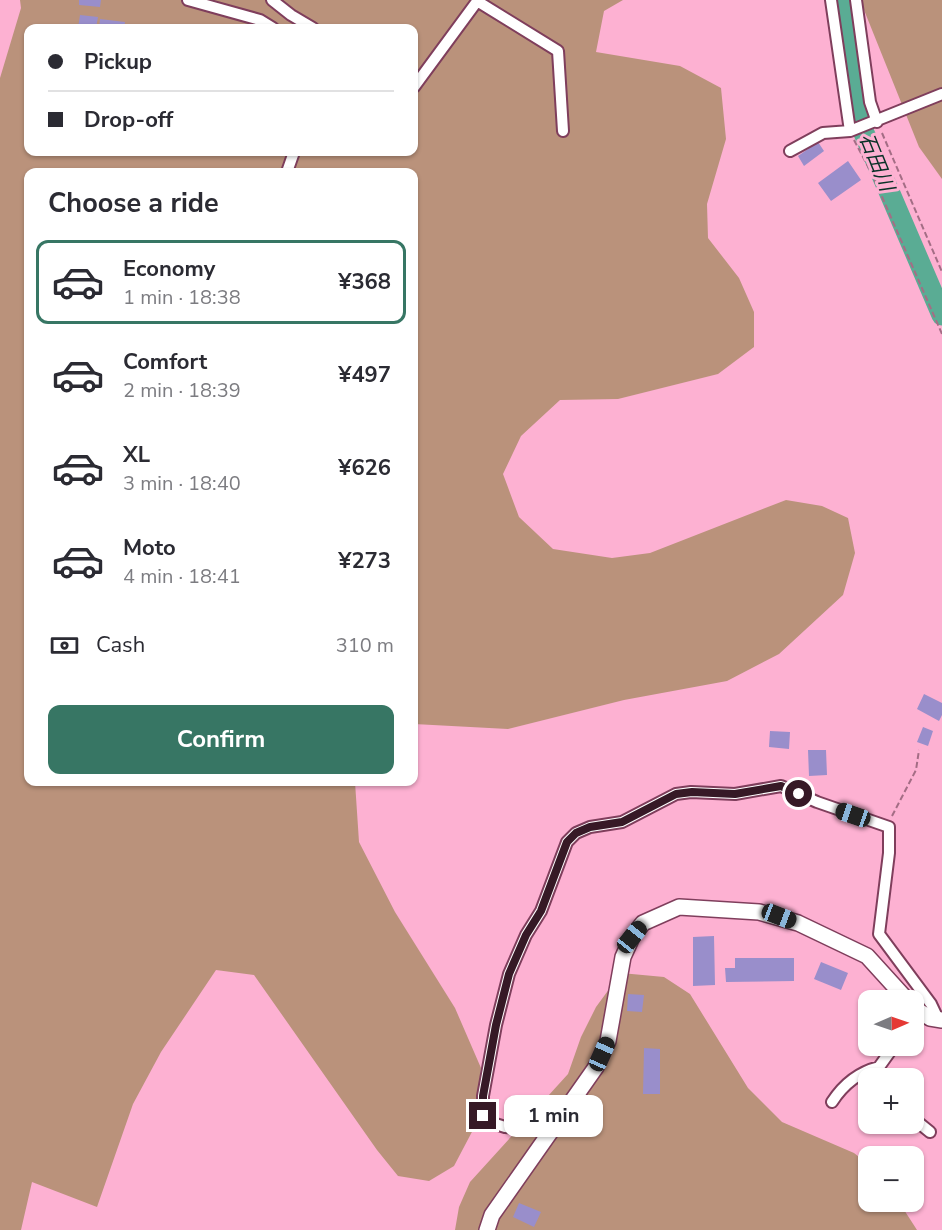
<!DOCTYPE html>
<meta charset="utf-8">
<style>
body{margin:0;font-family:"Nunito Sans","Noto Sans JP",sans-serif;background:#f2f2f3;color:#2b2b33;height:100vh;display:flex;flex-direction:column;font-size:22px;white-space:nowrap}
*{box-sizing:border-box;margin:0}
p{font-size:20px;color:#7c7c81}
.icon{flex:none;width:33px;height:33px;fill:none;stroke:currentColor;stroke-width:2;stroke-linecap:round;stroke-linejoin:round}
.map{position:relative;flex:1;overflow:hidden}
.sheet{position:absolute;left:24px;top:168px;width:394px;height:618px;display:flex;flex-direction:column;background:#fff;border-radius:12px;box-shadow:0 2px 4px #0004}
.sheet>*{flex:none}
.hud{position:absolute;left:24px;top:24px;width:394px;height:132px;border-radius:12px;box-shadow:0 2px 4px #0004;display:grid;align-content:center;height:132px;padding:0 24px;background:#fff}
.needle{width:39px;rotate:88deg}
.fabs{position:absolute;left:858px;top:990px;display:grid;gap:12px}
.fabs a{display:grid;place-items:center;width:66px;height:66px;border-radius:12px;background:#fff;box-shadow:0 2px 4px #0004;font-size:30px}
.end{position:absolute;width:27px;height:27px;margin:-14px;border:8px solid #361926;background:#fff;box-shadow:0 0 0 3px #fff}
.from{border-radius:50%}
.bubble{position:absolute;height:42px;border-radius:12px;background:#fff;box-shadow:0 2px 4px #0004;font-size:20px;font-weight:700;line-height:42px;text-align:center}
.car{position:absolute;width:18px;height:36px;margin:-18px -9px;border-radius:8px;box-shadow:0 0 4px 2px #0007;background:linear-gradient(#222 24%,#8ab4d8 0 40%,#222 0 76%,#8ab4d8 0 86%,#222 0)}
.hud b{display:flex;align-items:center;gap:21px;height:57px;font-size:22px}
.hud b+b{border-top:2px solid #e1e1e2}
.hud i{width:15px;height:15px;background:#2b2b33}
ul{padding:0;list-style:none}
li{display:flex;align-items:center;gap:18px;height:84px;margin:0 12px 9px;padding:0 12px;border:3px solid transparent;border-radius:12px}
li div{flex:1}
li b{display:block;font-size:22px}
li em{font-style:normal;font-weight:700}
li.on{border-color:#377664}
li>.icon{width:54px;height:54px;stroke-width:1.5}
h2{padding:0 24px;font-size:27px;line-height:72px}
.pay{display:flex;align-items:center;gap:15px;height:66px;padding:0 24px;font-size:22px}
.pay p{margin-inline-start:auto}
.cta{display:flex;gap:12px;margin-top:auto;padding:12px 24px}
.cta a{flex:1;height:69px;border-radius:12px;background:#377664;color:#fff;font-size:24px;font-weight:700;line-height:69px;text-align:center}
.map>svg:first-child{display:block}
.green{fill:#ba927b;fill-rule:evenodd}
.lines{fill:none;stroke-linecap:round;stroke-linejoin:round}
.river{stroke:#5aac94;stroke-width:21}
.building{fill:#998ecb}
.street-casing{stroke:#7f3e5c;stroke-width:14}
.secondary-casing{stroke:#7f3e5c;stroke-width:18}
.path{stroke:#a46d85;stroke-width:2;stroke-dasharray:6 3;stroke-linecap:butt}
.street{stroke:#fff;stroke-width:10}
.secondary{stroke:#fff;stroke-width:15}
.route{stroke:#361926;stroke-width:8}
.labels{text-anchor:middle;stroke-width:6;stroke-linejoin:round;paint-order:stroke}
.water-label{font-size:20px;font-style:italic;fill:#093127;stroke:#fdb1d2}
</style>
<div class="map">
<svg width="942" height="1230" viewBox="0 0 942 1230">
<rect width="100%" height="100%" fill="#fdb1d2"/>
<!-- green -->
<path class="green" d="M20,0H623L604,11L596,52L680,66L721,88L726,139L707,204L708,238L739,278L754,312V347L718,374L618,399L560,400L521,436L503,474L519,517L553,549L612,558L650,553L786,500L822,506L848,518L855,553L843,595L779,654L727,681L624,700L508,729L414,724V172H28V782H355L359,842L395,912L455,1008L481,1068L474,1128L454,1166L429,1181L398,1176L377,1150L254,975L216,970L161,1052L133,1104L97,1207L32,1182L21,1230H0V78L21,8ZM28,28H414V152H28Z
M860,0H942V179L919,147Z
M621,973L664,977L690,994L748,1088L782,1122L854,1153L868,1164V1202H899L917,1230H455L459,1207L470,1182L568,1074L581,1037L596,1007Z"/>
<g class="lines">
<!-- river -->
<path class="river" d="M841,0L854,94L864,133L942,315"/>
</g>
<!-- building -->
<path class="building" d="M79,0H101L100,7L79,5Z
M80,15L98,17L96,28H78Z
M100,19L125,22L124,28H99Z
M818,142L824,151L804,166L798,156Z
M848,161L861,180L831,201L818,183Z
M924,694L942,703V715L939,721L917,709Z
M923,727L933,731L928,746L917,742Z
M770,731L790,732L789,749L769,747Z
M808,750H826L827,775L809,776Z
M714,936L715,985L693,986V937Z
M735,958H794V981L726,982L725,968H735Z
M821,962L848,973L841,990L814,979Z
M628,994L644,995L642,1012L627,1011Z
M644,1048L660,1049V1094H643Z
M519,1203L541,1212L534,1227L513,1217Z"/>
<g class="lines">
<!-- street casing -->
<g class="street-casing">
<path id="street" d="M188,0L260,20L273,28
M272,0L291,15L313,28
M831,0L850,131
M856,0L870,102L877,122
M477,1L558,51L563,131
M414,87L478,0
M790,151L823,133L850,131L942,94
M287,172L294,152
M914,1023L922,1013
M880,1078L879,1067L894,1046
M832,1102C843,1085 859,1072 879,1067
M914,1119L930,1132
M551,1131L505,1127L486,1121L483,1116V1096L496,1025L509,974L526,935L541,911L567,842L576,833L590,827L622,822L676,794L691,792L735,794L781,786L817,802L889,827V853L879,934L931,1004L938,1019"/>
</g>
<!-- secondary casing -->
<g class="secondary-casing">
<path id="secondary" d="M914,1008L930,1018L942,1020
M487,1230L492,1215L596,1067L608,1041L623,957L632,937L643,923L679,907L759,912L798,923L867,956L907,1000"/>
</g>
<!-- path -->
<path class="path" d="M882,133L942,272
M854,140L872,174L942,334
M892,816L916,770L919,750"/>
<!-- street -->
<use href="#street" class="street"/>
<!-- secondary -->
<use href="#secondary" class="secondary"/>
</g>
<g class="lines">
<!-- route -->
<path class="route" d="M483,1116V1096L496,1025L509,974L526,935L541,911L567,842L576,833L590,827L622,822L676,794L692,792L735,794L781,786L799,794"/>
</g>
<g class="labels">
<!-- water labels -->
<g class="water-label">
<text transform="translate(877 162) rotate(68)" y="7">石田川</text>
</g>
</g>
</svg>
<div class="fabs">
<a><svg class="needle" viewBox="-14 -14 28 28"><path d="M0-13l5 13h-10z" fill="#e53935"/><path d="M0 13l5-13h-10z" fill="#7c7c81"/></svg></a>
<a>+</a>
<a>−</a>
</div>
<i class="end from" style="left:799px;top:794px"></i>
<i class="end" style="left:483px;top:1116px"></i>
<div class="bubble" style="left:504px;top:1095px;width:99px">1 min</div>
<i class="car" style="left:853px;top:815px;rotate:289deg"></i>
<i class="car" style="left:779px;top:916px;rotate:111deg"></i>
<i class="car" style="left:632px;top:937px;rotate:39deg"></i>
<i class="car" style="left:602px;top:1054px;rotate:24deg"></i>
<div class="hud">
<b><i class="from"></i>Pickup</b>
<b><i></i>Drop-off</b>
</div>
<section class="sheet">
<h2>Choose a ride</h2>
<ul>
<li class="on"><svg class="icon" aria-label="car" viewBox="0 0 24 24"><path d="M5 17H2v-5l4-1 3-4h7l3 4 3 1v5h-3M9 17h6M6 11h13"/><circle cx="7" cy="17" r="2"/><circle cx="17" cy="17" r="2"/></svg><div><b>Economy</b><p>1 min · 18:38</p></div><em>¥368</em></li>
<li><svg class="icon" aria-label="car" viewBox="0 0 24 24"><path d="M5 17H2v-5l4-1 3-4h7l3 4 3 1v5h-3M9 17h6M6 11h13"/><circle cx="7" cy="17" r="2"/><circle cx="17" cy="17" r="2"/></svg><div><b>Comfort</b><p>2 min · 18:39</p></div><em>¥497</em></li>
<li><svg class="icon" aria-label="car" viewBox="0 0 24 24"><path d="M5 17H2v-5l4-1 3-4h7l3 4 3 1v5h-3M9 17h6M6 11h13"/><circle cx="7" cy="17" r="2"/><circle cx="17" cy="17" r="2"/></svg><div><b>XL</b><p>3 min · 18:40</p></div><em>¥626</em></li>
<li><svg class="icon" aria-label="car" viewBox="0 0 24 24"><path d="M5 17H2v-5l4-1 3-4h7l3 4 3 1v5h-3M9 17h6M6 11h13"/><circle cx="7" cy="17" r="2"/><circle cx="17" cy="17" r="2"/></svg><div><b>Moto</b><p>4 min · 18:41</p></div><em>¥273</em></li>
</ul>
<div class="pay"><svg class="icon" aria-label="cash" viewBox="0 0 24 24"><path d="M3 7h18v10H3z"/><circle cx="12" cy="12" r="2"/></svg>Cash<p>310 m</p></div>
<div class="cta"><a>Confirm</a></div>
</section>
</div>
